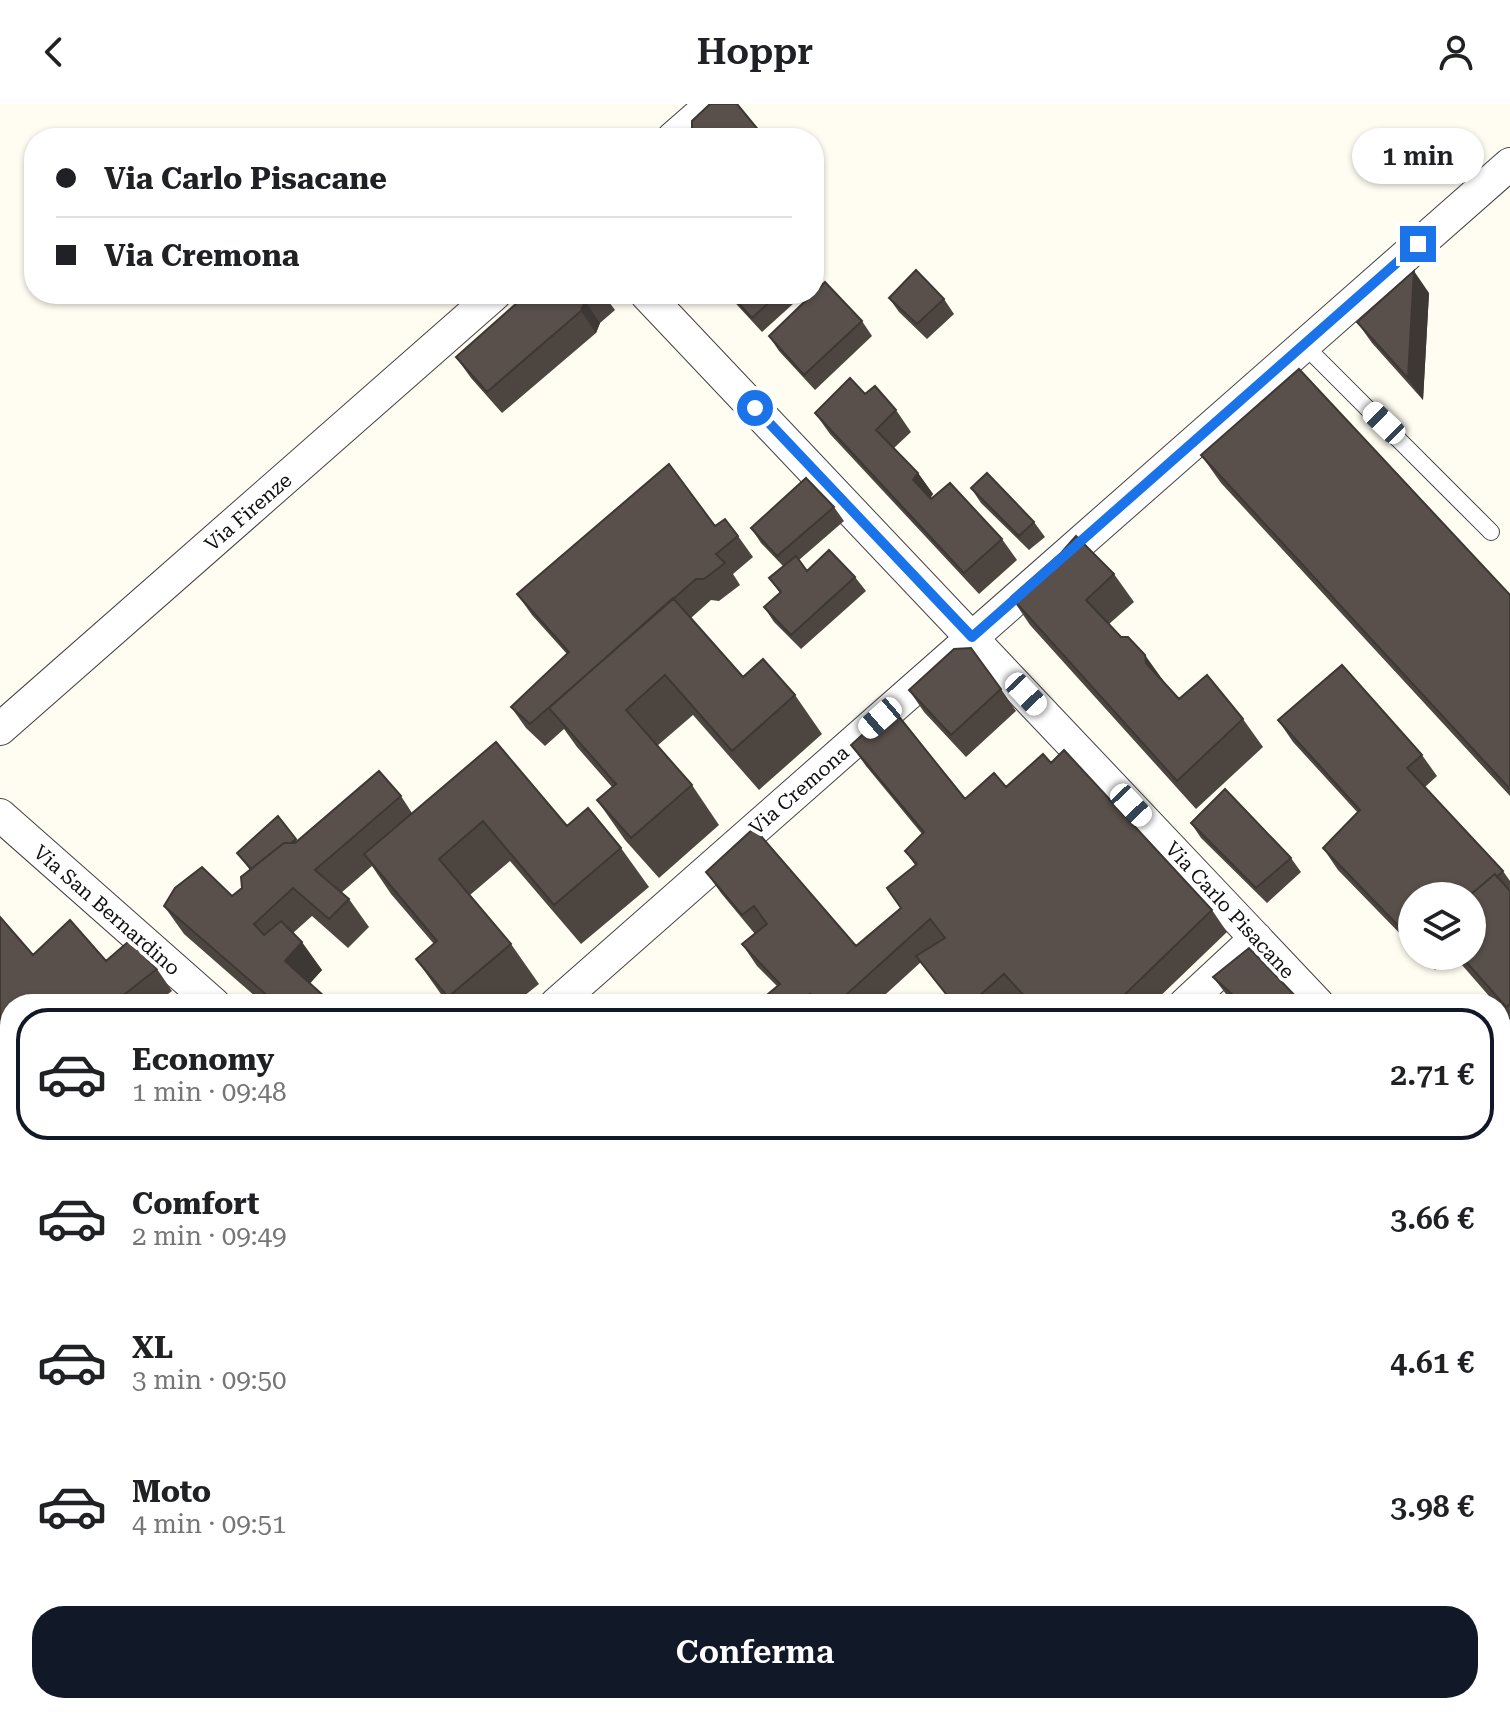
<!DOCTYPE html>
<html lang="it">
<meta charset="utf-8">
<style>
body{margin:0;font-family:"Roboto Serif",serif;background:#f2f2f2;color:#202124;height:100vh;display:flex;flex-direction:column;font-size:30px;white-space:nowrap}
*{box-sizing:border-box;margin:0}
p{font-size:26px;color:#757577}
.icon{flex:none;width:44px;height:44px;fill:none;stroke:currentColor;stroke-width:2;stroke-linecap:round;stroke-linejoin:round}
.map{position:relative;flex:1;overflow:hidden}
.drawer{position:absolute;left:0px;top:890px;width:1510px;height:720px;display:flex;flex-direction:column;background:#fff;border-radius:32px 32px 0 0;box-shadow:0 2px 6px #0004}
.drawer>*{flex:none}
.top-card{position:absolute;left:24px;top:24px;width:800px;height:176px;border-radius:32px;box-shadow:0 2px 6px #0004;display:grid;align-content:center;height:176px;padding:0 32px;background:#fff}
.fabs{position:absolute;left:1398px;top:778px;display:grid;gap:16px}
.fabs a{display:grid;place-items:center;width:88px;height:88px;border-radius:50%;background:#fff;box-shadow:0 2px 6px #0004;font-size:40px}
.end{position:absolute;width:36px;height:36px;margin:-18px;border:10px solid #1a73e8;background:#fff;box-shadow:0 0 0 4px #fff}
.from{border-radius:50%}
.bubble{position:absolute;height:56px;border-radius:28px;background:#fff;box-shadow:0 2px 6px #0004;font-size:26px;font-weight:600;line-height:56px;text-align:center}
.car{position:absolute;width:24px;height:48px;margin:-24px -12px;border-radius:10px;box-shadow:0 0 6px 2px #0007;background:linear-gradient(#fff 24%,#345 0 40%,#fff 0 76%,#345 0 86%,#fff 0)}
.top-card b{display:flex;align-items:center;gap:28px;height:76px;font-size:30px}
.top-card b+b{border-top:2px solid #e0e0e0}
.top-card i{width:20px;height:20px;background:#202124}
ul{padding:14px 0 0;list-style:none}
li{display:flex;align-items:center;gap:24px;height:132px;margin:0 16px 12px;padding:0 16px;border:4px solid transparent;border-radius:32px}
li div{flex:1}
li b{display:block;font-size:30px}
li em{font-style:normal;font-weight:600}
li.selected{border-color:#111827}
li>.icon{width:72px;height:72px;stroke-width:1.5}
.primary-button{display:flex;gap:16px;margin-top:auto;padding:16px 32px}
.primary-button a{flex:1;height:92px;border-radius:32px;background:#111827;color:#fff;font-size:32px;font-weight:600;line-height:92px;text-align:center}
header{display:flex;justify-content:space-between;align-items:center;height:104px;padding:0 32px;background:#fff;font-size:36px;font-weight:600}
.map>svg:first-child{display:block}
.industrial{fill:#ede4ee}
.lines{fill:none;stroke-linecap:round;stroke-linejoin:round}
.lane-casing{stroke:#424242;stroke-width:18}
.street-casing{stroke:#424242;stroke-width:34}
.secondary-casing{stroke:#313131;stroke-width:46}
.lane{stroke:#fff;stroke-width:16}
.street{stroke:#fff;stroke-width:32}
.secondary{stroke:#fff3ad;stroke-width:44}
.wall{fill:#4d4540}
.shaded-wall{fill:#3e3834}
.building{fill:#59504b;stroke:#3e3834;stroke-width:2}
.route{stroke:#1a73e8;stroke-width:10}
.labels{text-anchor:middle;stroke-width:8;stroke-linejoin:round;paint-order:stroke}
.street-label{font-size:20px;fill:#0f0f0f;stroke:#fff}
</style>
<header><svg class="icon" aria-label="back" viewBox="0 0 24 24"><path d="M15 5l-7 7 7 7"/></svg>Hoppr<svg class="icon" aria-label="person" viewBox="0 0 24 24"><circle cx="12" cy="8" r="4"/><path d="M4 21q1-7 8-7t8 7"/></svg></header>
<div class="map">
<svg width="1510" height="1610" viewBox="0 0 1510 1610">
<rect width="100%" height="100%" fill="#fffcf2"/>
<!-- industrial -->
<path class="industrial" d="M1510,1320V1610H1147V1605L1152,1600H1500V1330Z"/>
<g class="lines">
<!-- lane casing -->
<g class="lane-casing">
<path id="lane" d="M1304,241L1491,428"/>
</g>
<!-- street casing -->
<g class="street-casing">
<path id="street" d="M673,34L712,0
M646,190L1318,900
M0,625L495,190
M0,711L214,900
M556,900L1510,60
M1185,900L1256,834
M1500,1093L1510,1103
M0,1388L10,1380
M1020,1600L1031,1610"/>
</g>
<!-- secondary casing -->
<g class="secondary-casing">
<path id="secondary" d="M1500,1221L1510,1212
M1085,1610L1096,1600"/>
</g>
<!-- lane -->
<use href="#lane" class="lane"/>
<!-- street -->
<use href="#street" class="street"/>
<!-- secondary -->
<use href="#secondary" class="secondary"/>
</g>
<!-- wall -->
<path class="wall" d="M1429,189L1423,296L1372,239L1357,218Z
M527,190H603L615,206L600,219L596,229L502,309L471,274L456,253Z
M727,190H804L762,228Z
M889,194L944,195L954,210L927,235L899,208Z
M862,217L872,232L815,286L779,247L769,232Z
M865,290L896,306L911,328L894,344L918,369L933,390L930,394L1002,435L1017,456L979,490L830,330L815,309Z
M1201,351L1510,491V692L1221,379Z
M971,384L1034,418L1045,433L1029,446L981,399Z
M834,403L844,417L799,456L807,467L855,473L866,487L801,545L774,518L764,503L780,489L769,474L783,462L761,439L751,424Z
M715,422L738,432L753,453L733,470L740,481L719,497L711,496L691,514L743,573L795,591L822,630L759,686L693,611L657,642L692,681L719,721L659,774L625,736L597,696L612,683L577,643L564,625L545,642L526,624L511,603L567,550L532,511L517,490Z
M1114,470L1134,498L1109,520L1179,595L1243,615L1263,643L1196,705L1030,521L1011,493Z
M1001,585L1016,607L966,653L924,608L909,586Z
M1278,616L1422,651L1437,672L1425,683L1503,767L1510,777V916L1500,904V900H1496L1462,861L1456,852H1472L1412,792V842L1338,766L1323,744L1358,709L1293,638Z
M851,641L965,695L1006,683L1051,659L1212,806L1227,828L1152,900H1027L1019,891L1009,900H953L921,858L875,900H756L777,882L757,862L742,840L755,830L721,789L706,768L856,842L901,804L915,761L905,747L922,730L866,662Z
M401,692L412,709L567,722L621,744L649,783L581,840L510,757L470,791L511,840L539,880L514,900H448L416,855L434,840L391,790L372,762L341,789L349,795L369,823L348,844L312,812L293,829L322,866L310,879L325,893L343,900H264L184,830L164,802L232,792L242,784L250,766L237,749L278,712L297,737Z
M1191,719L1291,754L1301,768L1267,799L1201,734Z
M0,813L33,851L106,857L157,865L172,887L155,900H10V1013L0,1020Z
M1421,852H1450L1435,866Z
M1213,873L1303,900H1234L1229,894Z
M10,1068V1215L3,1209L0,1212V1075Z
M1500,1108L1510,1120V1162L1500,1172Z
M0,1239L10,1250V1301L0,1309Z
M10,1600H95L83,1610H0Z
M477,1600H688L690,1603L683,1610H487Z"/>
<!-- shaded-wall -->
<path class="shaded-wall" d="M1414,167L1429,189L1423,296L1408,274Z
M585,197L600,219L596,229L581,207Z
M918,369L933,390L928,398L913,376Z
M1145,551L1165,579V587L1146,559Z
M302,838L322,866L305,885L285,857Z"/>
<!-- building -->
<path class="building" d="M710,0H737L765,34H686L692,29V17Z
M916,166L944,195L917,220L889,194Z
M1414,167L1408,274L1357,218Z
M825,178L862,217L804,271L769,232Z
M527,190H593L585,197L581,207L487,288L456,253Z
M730,190H778L752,214Z
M1299,265L1510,491V685L1201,351Z
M850,274L865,290L875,282L896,306L876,326L918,369L913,376L931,395L950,379L1002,435L964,469L815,309Z
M669,360L715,422L725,415L738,432L716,450L725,459L704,475H696L530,620L511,603L569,548L517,490Z
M987,369L1034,418L1019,432L971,384Z
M806,374L834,403L777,452L751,424Z
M1076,432L1114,470L1086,496L1121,533H1128L1145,551L1146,559L1179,595L1207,571L1243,615L1177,677L1011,493L1061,449Z
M829,446L855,473L791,531L764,503L781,488L769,474L796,452L807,467Z
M673,494L743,573L763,555L795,591L732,647L665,571L626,606L692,681L631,734L597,696L616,680L549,604Z
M971,544L1001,585L951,631L909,586L954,545Z
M1342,561L1422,651L1407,664L1503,767L1497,773L1495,770L1469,792H1412V836L1323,744L1360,706L1278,616Z
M892,604L965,695L994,669L1006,683L1043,650L1051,659L1064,646L1212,806L1115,900H1032L1004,870L970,900H954L916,852L945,834L930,815L836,900H818L810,890L799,900H756L780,880L742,840L767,820L754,802L742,811L706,768L754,724L856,842L901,804L887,784L917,760L905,747L924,728L851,641Z
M496,638L567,722L588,704L621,744L554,801L483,717L439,755L511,840L448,893L416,855L437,837L364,750Z
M379,667L401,692L315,766L349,795L329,815L293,784L254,820L264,831L281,817L302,838L285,857L325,893H335L343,900H277L164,802L175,784L202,763L232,792L242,784L241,773L284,739H295Z
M1225,685L1291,754L1256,784L1191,719Z
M278,712L296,735L291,739H284L251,765L237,749Z
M1495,770L1510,787V900L1506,903L1461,852H1472V792H1469Z
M0,813L33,851L70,816L106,857L129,837L157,865L112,900H10V979L0,987Z
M1249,844L1303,900H1253L1246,892L1235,893L1213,873Z
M1510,1035V1058L1500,1047V1043Z
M10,1068V1168L0,1177V1075Z
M1500,1108L1508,1117L1500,1125Z
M10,1179V1209L0,1200V1188Z
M0,1239L10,1250V1266L0,1275Z
M1510,1285V1301L1501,1292Z
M1510,1483V1610H1374L1384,1600H1500V1492Z
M10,1534V1600H21L10,1610H0V1542Z
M160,1600H197L207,1609L148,1610Z
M352,1600H454L463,1610H362Z
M517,1600H657L668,1610H505Z"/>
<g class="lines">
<!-- route -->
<path class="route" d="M755,304L972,533L1418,140"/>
</g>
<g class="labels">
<!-- street labels -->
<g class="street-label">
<text transform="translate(248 408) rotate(-41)" y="7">Via Firenze</text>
<text transform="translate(799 686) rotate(-41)" y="7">Via Cremona</text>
<text transform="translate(107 806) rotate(41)" y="7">Via San Bernardino</text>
<text transform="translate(1230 806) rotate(47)" y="7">Via Carlo Pisacane</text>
</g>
</g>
</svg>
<div class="fabs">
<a><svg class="icon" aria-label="layers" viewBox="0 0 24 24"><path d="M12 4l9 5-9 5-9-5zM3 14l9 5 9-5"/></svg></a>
</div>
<i class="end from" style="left:755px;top:304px"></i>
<i class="end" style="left:1418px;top:140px"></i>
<div class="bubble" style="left:1352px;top:24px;width:132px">1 min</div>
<i class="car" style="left:1384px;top:319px;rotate:314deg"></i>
<i class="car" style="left:1026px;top:590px;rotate:137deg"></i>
<i class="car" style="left:880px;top:614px;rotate:229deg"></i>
<i class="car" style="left:1131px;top:701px;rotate:137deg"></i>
<div class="top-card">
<b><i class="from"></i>Via Carlo Pisacane</b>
<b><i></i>Via Cremona</b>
</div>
<section class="drawer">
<ul>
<li class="selected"><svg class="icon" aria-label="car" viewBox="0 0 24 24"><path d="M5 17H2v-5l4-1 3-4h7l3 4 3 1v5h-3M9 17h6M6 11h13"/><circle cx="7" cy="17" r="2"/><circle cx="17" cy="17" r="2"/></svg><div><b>Economy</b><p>1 min · 09:48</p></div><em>2.71 €</em></li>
<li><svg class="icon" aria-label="car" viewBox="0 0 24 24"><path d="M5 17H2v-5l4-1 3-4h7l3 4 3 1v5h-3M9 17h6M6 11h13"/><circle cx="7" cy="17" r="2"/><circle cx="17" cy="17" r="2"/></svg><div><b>Comfort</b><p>2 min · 09:49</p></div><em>3.66 €</em></li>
<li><svg class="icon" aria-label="car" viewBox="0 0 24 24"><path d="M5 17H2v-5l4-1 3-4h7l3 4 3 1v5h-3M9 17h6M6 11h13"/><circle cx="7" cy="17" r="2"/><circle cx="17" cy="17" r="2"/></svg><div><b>XL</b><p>3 min · 09:50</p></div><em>4.61 €</em></li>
<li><svg class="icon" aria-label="car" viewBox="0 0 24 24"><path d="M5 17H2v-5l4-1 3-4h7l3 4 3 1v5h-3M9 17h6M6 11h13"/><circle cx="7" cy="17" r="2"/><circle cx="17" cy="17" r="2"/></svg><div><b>Moto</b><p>4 min · 09:51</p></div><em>3.98 €</em></li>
</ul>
<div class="primary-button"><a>Conferma</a></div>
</section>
</div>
